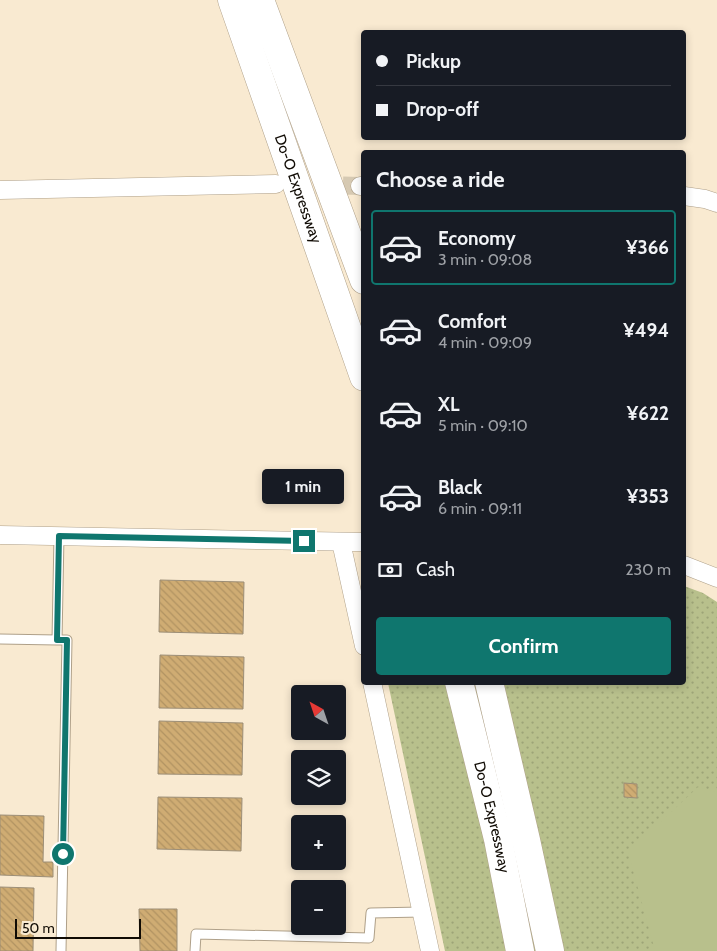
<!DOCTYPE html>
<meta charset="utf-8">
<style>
body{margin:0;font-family:Cabin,sans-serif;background:#20242c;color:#f1f3f6;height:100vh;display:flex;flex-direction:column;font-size:19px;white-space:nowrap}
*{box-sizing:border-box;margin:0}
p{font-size:16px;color:#9ea1a6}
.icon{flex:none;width:28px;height:28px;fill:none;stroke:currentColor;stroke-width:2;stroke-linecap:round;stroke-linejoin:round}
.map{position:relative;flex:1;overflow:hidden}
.panel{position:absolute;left:361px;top:150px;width:325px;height:535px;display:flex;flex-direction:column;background:#171b24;border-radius:5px;box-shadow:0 2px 8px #0003}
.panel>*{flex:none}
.banner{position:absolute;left:361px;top:30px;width:325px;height:110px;border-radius:5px;box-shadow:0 2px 8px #0003;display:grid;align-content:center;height:110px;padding:0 15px;background:#171b24}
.needle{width:32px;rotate:320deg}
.controls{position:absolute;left:291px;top:685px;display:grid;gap:10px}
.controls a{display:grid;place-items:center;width:55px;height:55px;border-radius:5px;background:#171b24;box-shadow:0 2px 8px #0003;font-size:25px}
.scale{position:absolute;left:15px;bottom:12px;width:126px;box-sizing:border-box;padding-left:5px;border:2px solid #100b04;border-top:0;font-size:14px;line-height:18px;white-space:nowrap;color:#100b04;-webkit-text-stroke:4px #f9ead1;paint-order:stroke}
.end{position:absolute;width:22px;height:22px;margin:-11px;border:6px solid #0f766e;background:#fff;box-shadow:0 0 0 2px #fff}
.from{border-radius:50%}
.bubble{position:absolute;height:35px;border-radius:5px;background:#171b24;box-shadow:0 2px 8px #0003;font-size:16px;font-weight:700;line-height:35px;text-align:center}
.banner b{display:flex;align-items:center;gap:18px;height:48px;font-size:19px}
.banner b+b{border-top:1px solid #363941}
.banner i{width:12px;height:12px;background:#f1f3f6}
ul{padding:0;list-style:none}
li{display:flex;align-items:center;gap:15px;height:75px;margin:0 10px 8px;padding:0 5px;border:2px solid transparent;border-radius:5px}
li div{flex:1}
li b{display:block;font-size:19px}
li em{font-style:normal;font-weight:700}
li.current{border-color:#0f766e}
li>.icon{width:45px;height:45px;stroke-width:1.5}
h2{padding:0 15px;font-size:22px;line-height:60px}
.pay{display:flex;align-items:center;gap:12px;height:55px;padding:0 15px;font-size:19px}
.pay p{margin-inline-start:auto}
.cta{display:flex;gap:10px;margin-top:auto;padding:10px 15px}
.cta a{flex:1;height:58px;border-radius:5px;background:#0f766e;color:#fff;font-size:20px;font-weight:700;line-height:58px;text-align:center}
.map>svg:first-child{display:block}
.park{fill:url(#park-dots)}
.garden{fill:#b8c08c}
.building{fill:url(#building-back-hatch);stroke:#9c8e77}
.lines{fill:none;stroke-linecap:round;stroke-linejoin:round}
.minor-tunnel{stroke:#d6c9b2;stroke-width:18;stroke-dasharray:18 9;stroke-linecap:butt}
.service-casing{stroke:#afa089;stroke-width:11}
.minor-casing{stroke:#afa089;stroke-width:19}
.motorway-casing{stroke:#afa089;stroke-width:29}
.service{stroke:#fff;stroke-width:9}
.minor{stroke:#fff;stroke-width:18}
.motorway{stroke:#fff;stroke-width:28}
.route{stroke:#0f766e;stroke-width:6}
.labels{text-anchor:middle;stroke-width:5;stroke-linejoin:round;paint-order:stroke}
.street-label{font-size:15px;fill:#100b04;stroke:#f9ead1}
</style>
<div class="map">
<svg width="717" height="951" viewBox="0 0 717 951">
<defs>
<pattern id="park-dots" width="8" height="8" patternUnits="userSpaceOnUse" patternTransform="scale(1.25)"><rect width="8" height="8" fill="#b8c08c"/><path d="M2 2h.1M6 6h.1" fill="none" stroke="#9da477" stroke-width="1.8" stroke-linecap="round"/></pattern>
<pattern id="building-back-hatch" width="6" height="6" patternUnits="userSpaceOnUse" patternTransform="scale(1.25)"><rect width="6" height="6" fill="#cfac73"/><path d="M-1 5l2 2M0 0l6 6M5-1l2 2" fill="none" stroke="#b19362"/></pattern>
</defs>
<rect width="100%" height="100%" fill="#f9ead1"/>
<!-- park -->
<path class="park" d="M684,586L703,593L717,602V951H445L388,683L684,682Z"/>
<!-- garden -->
<path class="garden" d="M698,787L717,792V951H655L628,852Z"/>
<!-- building -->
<path class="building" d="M160,580L244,582L243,634L159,632Z
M160,655L244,657L243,709L159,708Z
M159,721L243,723L242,775L158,774Z
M624,783L637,784V798L624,797Z
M158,797L242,798L241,851L157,849Z
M0,815L44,816L43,862H53V877L0,875Z
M0,887L34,888L33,951H0Z
M139,909H177V951H140Z"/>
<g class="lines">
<!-- minor-tunnel -->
<path class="minor-tunnel" d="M289,184L360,186"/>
<!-- service casing -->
<g class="service-casing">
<path id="service" d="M0,639L57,640L59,536
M57,640H67L61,951
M195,951L196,934L369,938L371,913L422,912"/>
</g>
<!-- minor casing -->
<g class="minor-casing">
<path id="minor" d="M360,186H364
M0,190L276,184
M684,196L705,199L717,203
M0,535L364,542
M341,542L364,646
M684,565L717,578
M372,682L430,951"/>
</g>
<!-- motorway casing -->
<g class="motorway-casing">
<g id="motorway">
<path id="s1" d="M232,0L364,377"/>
<path d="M260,0L364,280"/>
<path id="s2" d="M459,682L498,839L520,951"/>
<path d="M489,682L526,840L550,951"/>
</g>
</g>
<!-- service -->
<use href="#service" class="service"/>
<!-- minor -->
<use href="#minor" class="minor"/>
<!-- motorway -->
<use href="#motorway" class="motorway"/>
</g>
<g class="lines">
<!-- route -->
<path class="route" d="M63,854L67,640H57L59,536L304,541"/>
</g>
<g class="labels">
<!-- street labels -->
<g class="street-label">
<text dy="5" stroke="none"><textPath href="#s1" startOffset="200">Do-O Expressway</textPath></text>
<text dy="5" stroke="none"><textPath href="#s2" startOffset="139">Do-O Expressway</textPath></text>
</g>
</g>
</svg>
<div class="controls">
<a><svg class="needle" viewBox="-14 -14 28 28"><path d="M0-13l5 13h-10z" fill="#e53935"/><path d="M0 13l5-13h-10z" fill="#9ea1a6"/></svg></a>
<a><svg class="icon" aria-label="layers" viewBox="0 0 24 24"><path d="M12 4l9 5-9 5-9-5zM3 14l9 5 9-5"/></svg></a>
<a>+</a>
<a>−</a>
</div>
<div class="scale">50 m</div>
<i class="end from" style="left:63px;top:854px"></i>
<i class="end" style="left:304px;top:541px"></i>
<div class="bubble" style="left:262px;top:469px;width:82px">1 min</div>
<div class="banner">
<b><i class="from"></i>Pickup</b>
<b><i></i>Drop-off</b>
</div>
<section class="panel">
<h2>Choose a ride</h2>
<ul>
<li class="current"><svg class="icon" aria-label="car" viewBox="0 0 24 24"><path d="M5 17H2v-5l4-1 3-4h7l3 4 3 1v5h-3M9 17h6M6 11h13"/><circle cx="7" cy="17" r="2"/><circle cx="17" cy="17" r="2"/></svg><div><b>Economy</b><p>3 min · 09:08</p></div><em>¥366</em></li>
<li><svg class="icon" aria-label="car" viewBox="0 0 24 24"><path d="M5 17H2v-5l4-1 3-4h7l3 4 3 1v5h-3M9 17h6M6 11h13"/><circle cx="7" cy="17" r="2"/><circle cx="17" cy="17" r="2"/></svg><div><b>Comfort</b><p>4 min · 09:09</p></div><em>¥494</em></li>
<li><svg class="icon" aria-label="car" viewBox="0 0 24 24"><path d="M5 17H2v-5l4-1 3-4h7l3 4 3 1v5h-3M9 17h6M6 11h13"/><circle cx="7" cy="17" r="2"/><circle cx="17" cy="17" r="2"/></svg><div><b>XL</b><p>5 min · 09:10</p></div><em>¥622</em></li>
<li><svg class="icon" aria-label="car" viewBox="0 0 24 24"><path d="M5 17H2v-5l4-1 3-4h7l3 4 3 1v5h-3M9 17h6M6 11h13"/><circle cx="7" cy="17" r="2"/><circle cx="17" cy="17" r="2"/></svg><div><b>Black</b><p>6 min · 09:11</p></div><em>¥353</em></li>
</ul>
<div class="pay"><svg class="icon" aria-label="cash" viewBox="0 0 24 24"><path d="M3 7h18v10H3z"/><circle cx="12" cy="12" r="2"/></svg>Cash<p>230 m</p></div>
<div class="cta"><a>Confirm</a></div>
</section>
</div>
